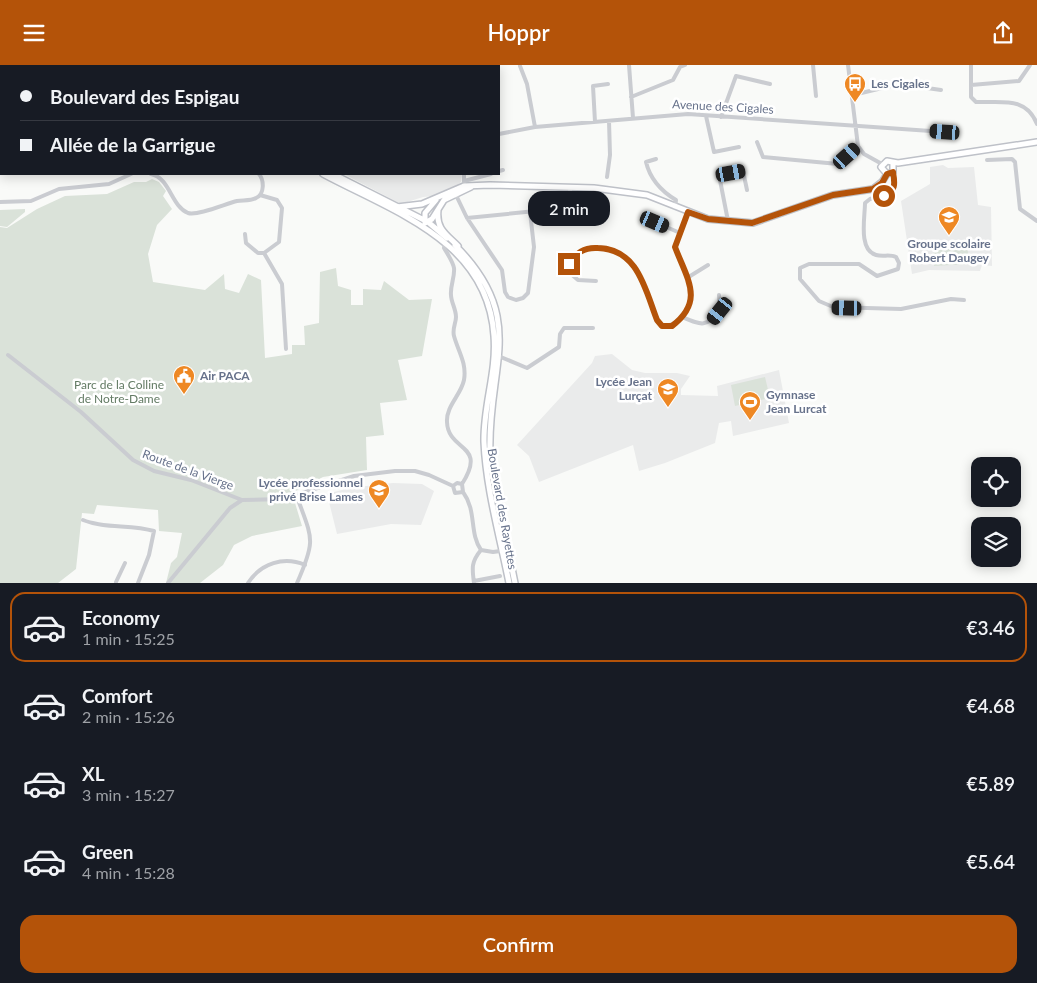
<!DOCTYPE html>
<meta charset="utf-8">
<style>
body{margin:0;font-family:Lato,sans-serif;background:#20242c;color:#f1f3f6;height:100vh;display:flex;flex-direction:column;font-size:19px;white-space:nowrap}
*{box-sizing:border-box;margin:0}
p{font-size:16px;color:#9ea1a6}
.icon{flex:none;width:28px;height:28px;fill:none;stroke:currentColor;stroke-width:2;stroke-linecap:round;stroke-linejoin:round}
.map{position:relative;height:518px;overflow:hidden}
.side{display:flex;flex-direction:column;background:#171b24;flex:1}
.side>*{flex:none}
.banner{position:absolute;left:0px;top:0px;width:500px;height:110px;box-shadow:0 2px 12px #0003;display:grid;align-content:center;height:110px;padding:0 20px;background:#171b24}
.controls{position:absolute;left:971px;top:392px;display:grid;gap:10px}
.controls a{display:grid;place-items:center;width:50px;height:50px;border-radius:10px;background:#171b24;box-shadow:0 2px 12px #0003;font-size:25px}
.end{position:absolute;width:22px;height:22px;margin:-11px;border:6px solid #b45309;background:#fff;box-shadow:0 0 0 2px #fff}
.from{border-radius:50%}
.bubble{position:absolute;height:35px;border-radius:15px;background:#171b24;box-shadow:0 2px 12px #0003;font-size:16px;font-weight:600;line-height:35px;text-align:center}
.car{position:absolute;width:15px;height:30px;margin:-15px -8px;border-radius:6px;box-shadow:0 0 4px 1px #0007;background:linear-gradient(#222 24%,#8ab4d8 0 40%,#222 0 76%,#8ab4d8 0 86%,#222 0)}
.banner b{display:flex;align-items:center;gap:18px;height:48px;font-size:19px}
.banner b+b{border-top:1px solid #363941}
.banner i{width:12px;height:12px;background:#f1f3f6}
ul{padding:9px 0 0;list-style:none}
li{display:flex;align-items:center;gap:15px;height:70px;margin:0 10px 8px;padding:0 10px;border:2px solid transparent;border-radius:15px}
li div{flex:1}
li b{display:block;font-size:19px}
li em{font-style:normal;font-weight:600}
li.on{border-color:#b45309}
li>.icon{width:45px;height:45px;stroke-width:1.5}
.primary-button{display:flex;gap:10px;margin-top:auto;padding:10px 20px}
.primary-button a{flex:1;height:58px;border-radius:15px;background:#b45309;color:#fff;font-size:20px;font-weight:600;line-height:58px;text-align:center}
header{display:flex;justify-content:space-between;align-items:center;height:65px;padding:0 20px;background:#b45309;color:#fff;font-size:22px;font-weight:600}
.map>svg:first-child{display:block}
.built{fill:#eaebeb}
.green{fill:#dae2d9}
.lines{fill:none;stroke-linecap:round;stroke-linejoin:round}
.secondary-casing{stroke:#bec1c8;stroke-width:8}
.street{stroke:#caccd1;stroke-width:4}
.secondary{stroke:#fff;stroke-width:5}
.route{stroke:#b45309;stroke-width:6}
.labels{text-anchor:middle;stroke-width:5;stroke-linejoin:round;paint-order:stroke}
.poi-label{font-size:12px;font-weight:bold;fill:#67728b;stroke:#fff;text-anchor:start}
.street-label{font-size:12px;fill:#67728b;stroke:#fff}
.park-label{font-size:12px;fill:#637b64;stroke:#fff}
</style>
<header><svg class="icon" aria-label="menu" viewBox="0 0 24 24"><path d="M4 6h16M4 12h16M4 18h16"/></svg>Hoppr<svg class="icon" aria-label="share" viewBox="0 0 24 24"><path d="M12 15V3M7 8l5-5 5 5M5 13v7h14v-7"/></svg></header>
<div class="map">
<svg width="1037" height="518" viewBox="0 0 1037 518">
<rect width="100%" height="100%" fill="#f9faf8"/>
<!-- built -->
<path class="built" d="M943,100L948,103L974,102L978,140L991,142L992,201L982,200L980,206L929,205L912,209L901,136L930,119V102Z
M344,109H462L461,117L456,121L435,131L423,132L401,139Z
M612,289L632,305L645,308H677L690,311L681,324V330L718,331L717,321L779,305L789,358L733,371L731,356L719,358L715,378L665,398L639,406L633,380L539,417L529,391L517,380L592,298L595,291Z
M393,418L422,419L434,426L421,460L391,459L337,469L327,429L349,423Z"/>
<!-- green -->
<path class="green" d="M152,114L159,117L166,126L163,131L172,144L157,160L148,189L153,217L205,225L224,209L225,224L239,228L248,209L261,215L265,293L292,289V280H305L304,261L319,258L320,207L336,203L338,221L351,225V240H363V224L381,225L384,216L409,235L432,234L422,291L398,295L407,335L380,338L384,370L366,372L367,405L323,412L292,428L302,461L252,471L234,480L223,500L200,518H166L171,498L177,492L182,468L159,466L158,445L97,440L94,449L82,448L76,504L58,518H0V162L7,163L37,144L65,131L107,129L134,117H146Z
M25,144V147L7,162L0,161V145Z
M967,176L969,199L934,201L933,178Z
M765,312L770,333L735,341L731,320Z"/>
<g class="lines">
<!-- secondary casing -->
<g class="secondary-casing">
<path id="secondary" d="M100,0L102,1
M108,0L110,1
M323,109C394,147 488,176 494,271C497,307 483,341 484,377C486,424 500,472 509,518
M333,109L428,157L447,173
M887,109L881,102L887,96L898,98L1037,77
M887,109L893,107V98
M397,142L422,139L464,121L490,120L594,123L647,130L708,154L753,158L833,130L873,124L882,117L887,109
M438,145C436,164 446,169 458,181
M427,157L432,154L444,135L471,122
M425,158V148L436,135
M455,180C529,254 487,301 490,387C491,407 497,427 501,447C506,471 510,494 515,518"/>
</g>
<!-- street -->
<path class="street" d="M59,0L60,1
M629,0L633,53
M813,0L816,31
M848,0L858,81L864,89L882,99
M971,0V32L976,37C1002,38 1026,31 1037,59
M520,1L527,19L535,62
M971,20L1019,16L1030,0
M853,30L899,19L941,25
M631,32L673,15L680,2L685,0
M0,33L1,30
M0,44L1,46
M706,51L714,87L739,82
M721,52L736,11L770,19
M595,57L593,21L608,19
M499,69L535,62L688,49L945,67
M0,70H1
M757,77L763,92L838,99L858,81
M656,94L646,97C650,114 661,126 676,135L675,142
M987,95L1012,94L1015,97L1020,144L1037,156
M499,106L503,105
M893,107L895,118L891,128L870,134L865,138C865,152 858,185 876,190C883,192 890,189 896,192L899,198L898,204L877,211L859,199H809L800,203V214L819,236L833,242L901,244L951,234L964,235
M151,109C170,113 171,141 188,148C198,151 225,139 237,136C243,135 251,136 256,133C265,129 264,115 259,109
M607,112L610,90L609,56
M464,116L491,109
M464,118V109
M455,128L467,153L502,205L505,227L508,232L516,235L523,233L528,228L534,182L530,147
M260,130L277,135L282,143L279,177L264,188L282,219L286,284
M0,137L31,136L59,124L109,119L131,109
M467,153L566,143L571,139L570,124
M728,156L719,110L743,106L747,125
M655,157L680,168
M245,169L246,178L258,188H264
M445,178L444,183C447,188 453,197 454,203C455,212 450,221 451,230C451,237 456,244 456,252C456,258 452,264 454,271C458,286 467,298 464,315C461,330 446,341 447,357C448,387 488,378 462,419
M687,213L708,200
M596,216L578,215L571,209L569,199C576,188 584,182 598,182C638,184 645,224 657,255L662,261C671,261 677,258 683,251C701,230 684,205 675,182L688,147
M682,252C701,260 706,263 720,246L719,230
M8,290L81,347L133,395L154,406L191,415L242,435L284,434L354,411L395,406H415L429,410L453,421
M496,290L527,303L559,282L560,269L564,263H593
M453,421L457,418L462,419L463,427
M453,421L455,428L463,427
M463,427C477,446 469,468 481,485L493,487L508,485
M296,429C312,474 317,473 297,518
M83,455C105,464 131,459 154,466L149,490L138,518
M474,516L500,511
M116,517L125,498
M168,518L230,443L242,435
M248,518C261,498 284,491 305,500
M474,518C472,503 471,497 481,485"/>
<!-- secondary -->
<use href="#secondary" class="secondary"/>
</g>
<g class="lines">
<!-- route -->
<path class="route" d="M569,199C576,188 584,182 598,183C638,184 645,224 657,255L662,261H672C705,236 687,214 675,182L688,147L708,154L752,158L833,130L873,124L882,118L887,109L893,107C895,118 896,127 884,131"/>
</g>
<!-- icons -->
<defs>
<g id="bus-pin" transform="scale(1.125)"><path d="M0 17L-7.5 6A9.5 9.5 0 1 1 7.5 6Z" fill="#ee8824" stroke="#fff"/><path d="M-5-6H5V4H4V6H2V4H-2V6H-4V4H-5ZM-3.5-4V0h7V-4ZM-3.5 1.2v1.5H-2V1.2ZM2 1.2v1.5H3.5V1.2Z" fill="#fff"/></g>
<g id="school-pin" transform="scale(1.125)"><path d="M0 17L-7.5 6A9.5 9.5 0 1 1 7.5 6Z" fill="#ee8824" stroke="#fff"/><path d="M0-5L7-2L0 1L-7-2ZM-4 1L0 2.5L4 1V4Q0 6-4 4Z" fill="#fff"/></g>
<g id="civic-pin" transform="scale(1.125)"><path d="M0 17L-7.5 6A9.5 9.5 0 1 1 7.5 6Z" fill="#ee8824" stroke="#fff"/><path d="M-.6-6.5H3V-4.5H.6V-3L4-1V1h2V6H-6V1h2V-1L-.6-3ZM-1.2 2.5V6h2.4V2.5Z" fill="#fff"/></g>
<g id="stadium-pin" transform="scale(1.125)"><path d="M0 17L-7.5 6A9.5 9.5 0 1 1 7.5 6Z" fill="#ee8824" stroke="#fff"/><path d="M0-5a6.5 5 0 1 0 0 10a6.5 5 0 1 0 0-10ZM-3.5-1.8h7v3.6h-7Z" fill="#fff"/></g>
</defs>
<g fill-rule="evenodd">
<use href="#bus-pin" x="855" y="19"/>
<use href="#school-pin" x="949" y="152"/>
<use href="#civic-pin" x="184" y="311"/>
<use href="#school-pin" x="668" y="324"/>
<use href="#stadium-pin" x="750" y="337"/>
<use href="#school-pin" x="379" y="425"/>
</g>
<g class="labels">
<!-- poi labels -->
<g class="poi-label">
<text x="871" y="23">Les Cigales</text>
<text x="949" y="183" text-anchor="middle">Groupe scolaire<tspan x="949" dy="14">Robert Daugey</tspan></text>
<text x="200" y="315">Air PACA</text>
<text x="652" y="321" text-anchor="end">Lycée Jean<tspan x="652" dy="14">Lurçat</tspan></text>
<text x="766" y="334">Gymnase<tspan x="766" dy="14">Jean Lurcat</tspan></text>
<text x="363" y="422" text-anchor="end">Lycée professionnel<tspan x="363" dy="14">privé Brise Lames</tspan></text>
</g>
<!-- street labels -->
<g class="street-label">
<text transform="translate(723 42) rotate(3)" y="4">Avenue des Cigales</text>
<text transform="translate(188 405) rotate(20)" y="4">Route de la Vierge</text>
<text transform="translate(502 444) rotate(80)" y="4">Boulevard des Rayettes</text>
</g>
<!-- park labels -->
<g class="park-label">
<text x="119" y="324">Parc de la Colline<tspan x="119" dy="14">de Notre-Dame</tspan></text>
</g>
</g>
</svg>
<div class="controls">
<a><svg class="icon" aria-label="locate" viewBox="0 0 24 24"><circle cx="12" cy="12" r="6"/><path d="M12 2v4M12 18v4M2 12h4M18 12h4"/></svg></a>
<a><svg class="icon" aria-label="layers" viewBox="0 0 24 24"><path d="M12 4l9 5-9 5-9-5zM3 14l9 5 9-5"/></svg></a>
</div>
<i class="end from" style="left:884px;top:131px"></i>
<i class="end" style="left:569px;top:199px"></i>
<div class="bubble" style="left:528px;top:126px;width:82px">2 min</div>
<i class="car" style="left:945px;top:67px;rotate:274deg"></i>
<i class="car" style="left:847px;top:91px;rotate:48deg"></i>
<i class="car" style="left:731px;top:108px;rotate:80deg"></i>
<i class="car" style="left:655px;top:157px;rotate:113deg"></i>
<i class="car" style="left:847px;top:243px;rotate:271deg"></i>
<i class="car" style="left:720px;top:246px;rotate:219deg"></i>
<div class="banner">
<b><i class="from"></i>Boulevard des Espigau</b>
<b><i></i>Allée de la Garrigue</b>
</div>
</div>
<section class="side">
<ul>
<li class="on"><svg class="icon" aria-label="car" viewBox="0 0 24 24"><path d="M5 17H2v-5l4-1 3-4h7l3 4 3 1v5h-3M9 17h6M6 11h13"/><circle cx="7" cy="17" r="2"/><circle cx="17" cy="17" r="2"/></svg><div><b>Economy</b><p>1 min · 15:25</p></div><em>€3.46</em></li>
<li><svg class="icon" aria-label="car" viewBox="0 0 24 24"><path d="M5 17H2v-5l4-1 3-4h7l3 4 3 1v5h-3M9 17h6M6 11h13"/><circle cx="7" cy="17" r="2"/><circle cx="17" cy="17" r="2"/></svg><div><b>Comfort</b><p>2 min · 15:26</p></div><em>€4.68</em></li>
<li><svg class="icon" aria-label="car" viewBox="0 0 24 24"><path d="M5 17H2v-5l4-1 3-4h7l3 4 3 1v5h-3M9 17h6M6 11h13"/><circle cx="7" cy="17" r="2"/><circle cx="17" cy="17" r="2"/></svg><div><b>XL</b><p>3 min · 15:27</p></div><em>€5.89</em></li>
<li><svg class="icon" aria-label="car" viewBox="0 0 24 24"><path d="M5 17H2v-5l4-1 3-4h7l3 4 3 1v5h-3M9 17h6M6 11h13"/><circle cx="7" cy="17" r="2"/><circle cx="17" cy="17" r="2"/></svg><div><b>Green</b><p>4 min · 15:28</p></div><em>€5.64</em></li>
</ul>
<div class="primary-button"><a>Confirm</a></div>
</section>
